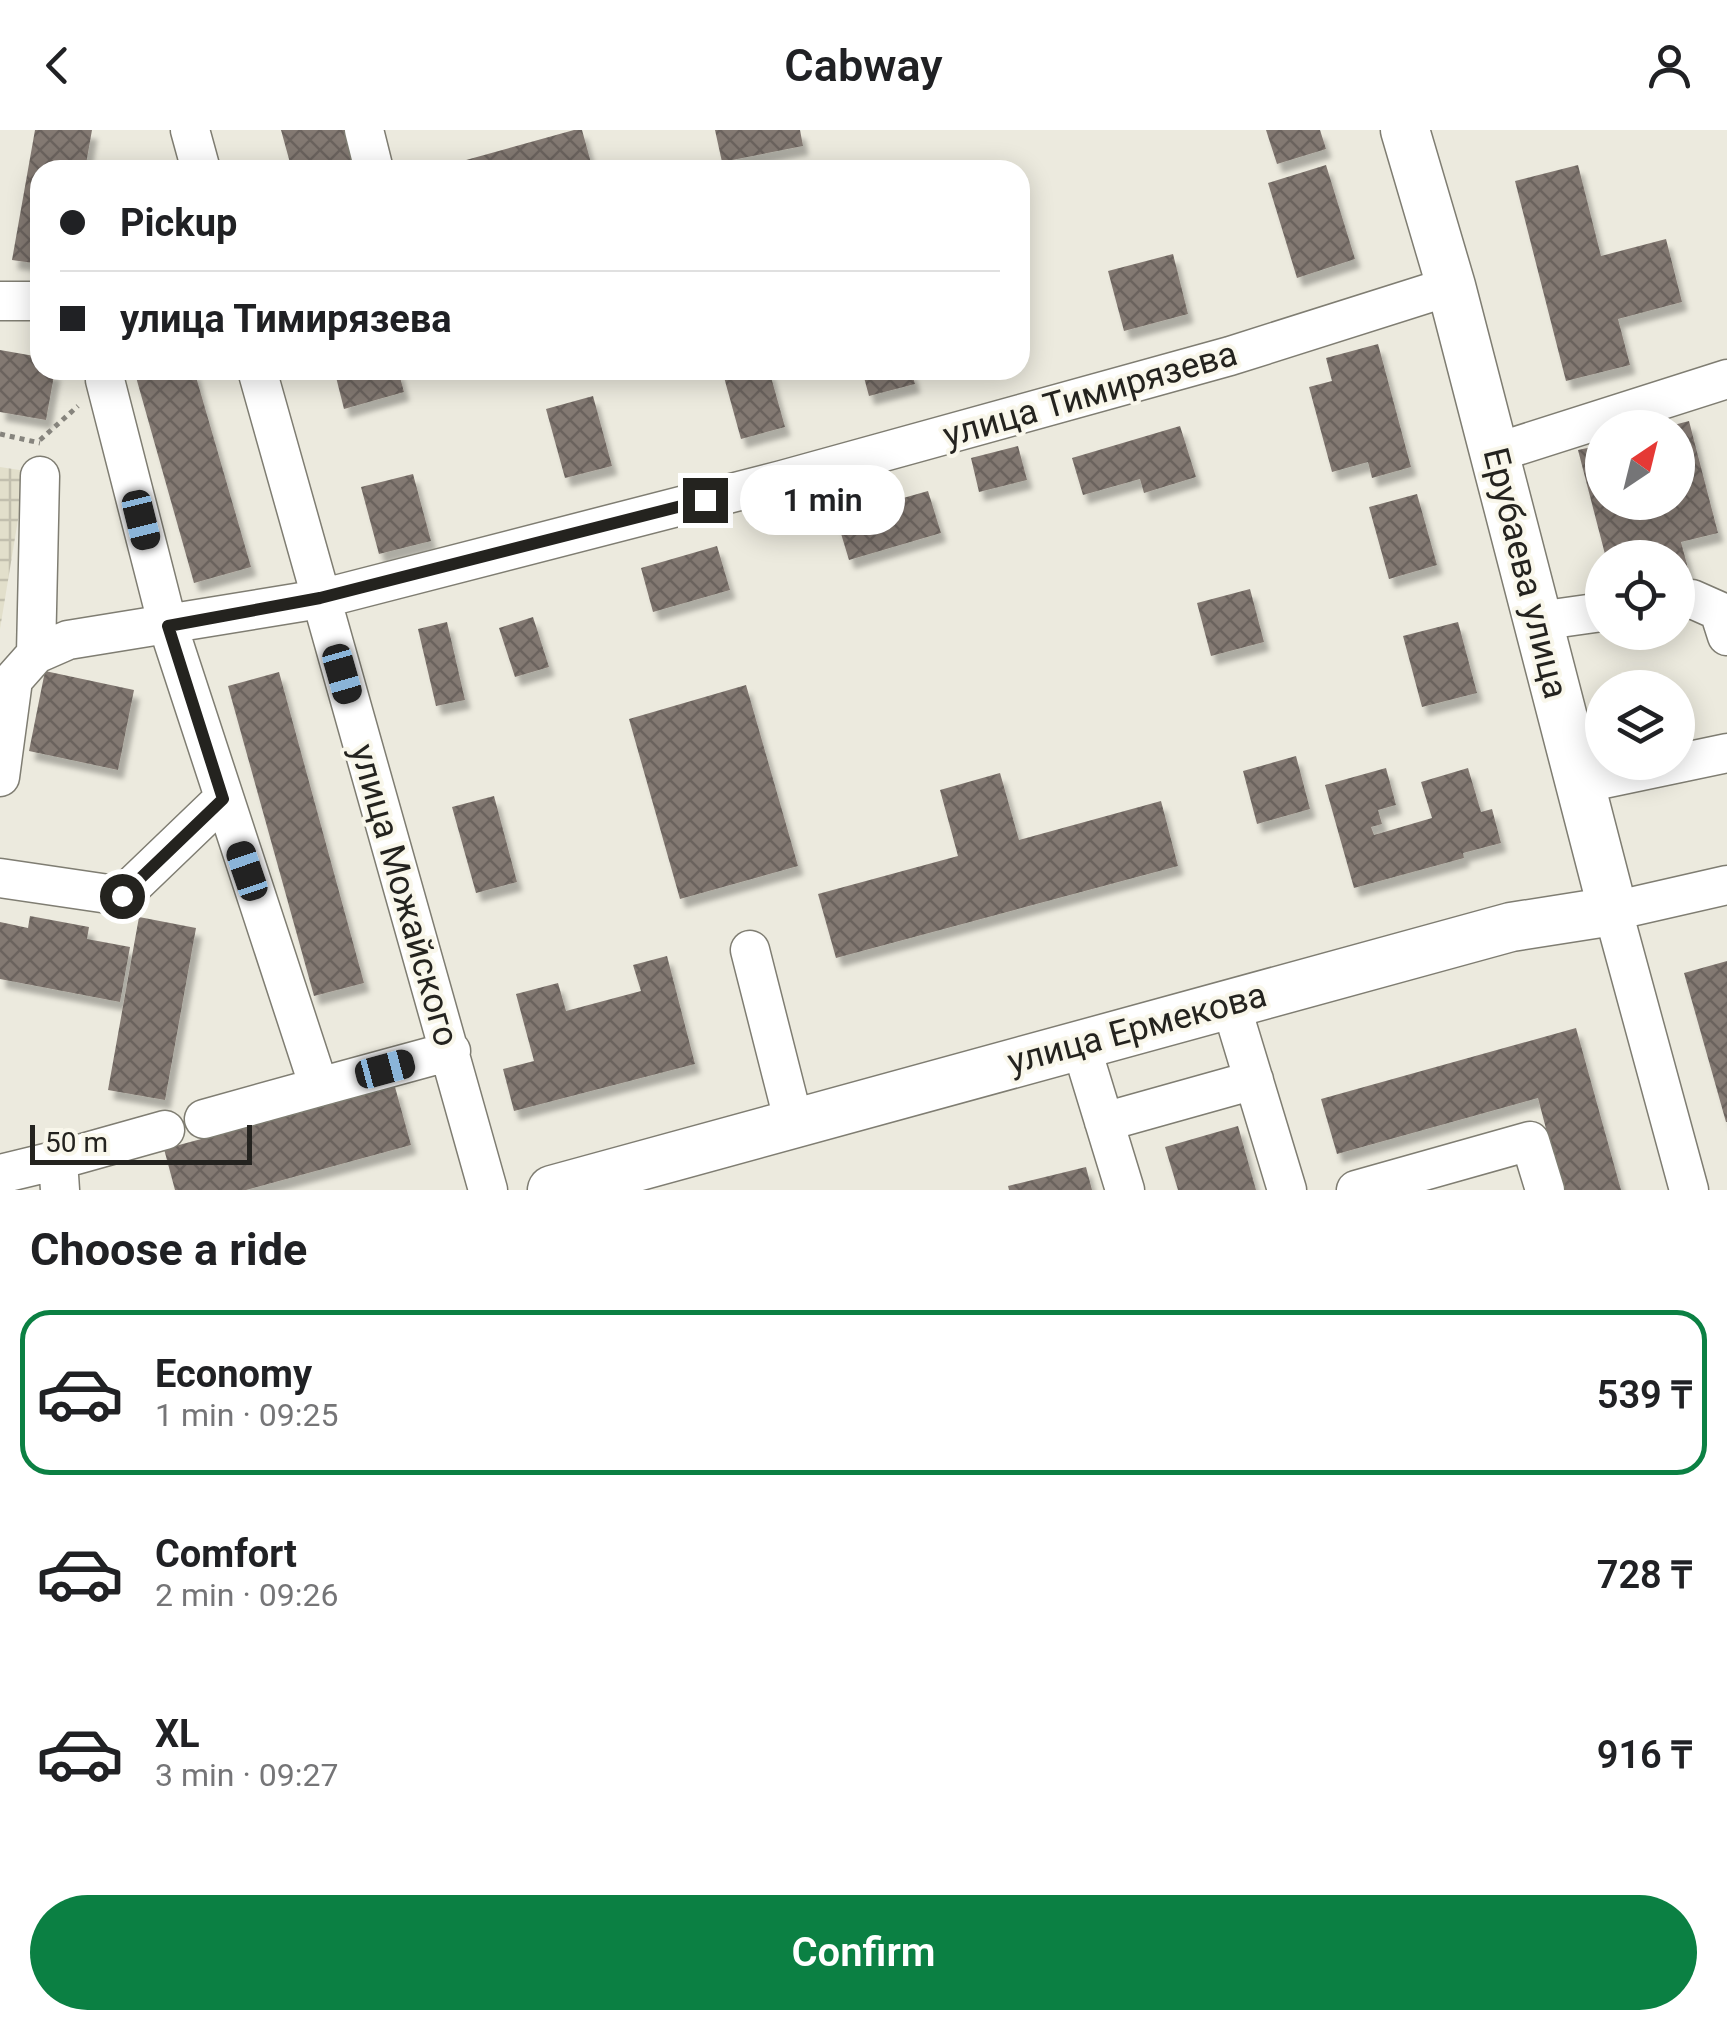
<!DOCTYPE html>
<meta charset="utf-8">
<style>
body{margin:0;font-family:Roboto,sans-serif;background:#f2f2f2;color:#202124;height:100vh;display:flex;flex-direction:column;font-size:38px;white-space:nowrap}
*{box-sizing:border-box;margin:0}
p{font-size:32px;color:#757577}
.icon{flex:none;width:55px;height:55px;fill:none;stroke:currentColor;stroke-width:2;stroke-linecap:round;stroke-linejoin:round}
.map{position:relative;height:1060px;overflow:hidden}
.sheet{display:flex;flex-direction:column;background:#fff;flex:1}
.sheet>*{flex:none}
.banner{position:absolute;left:30px;top:30px;width:1000px;height:220px;border-radius:30px;box-shadow:0 5px 25px #0003;display:grid;align-content:center;height:220px;padding:0 30px;background:#fff}
.needle{width:65px;rotate:35deg}
.fabs{position:absolute;left:1585px;top:280px;display:grid;gap:20px}
.fabs a{display:grid;place-items:center;width:110px;height:110px;border-radius:50%;background:#fff;box-shadow:0 5px 25px #0003;font-size:50px}
.scale{position:absolute;left:30px;bottom:25px;width:222px;box-sizing:border-box;padding-left:10px;border:5px solid #24231f;border-top:0;font-size:28px;line-height:35px;white-space:nowrap;color:#24231f;-webkit-text-stroke:8px #f9f7eb;paint-order:stroke}
.end{position:absolute;width:45px;height:45px;margin:-22px;border:12px solid #24231f;background:#fff;box-shadow:0 0 0 5px #fff}
.from{border-radius:50%}
.bubble{position:absolute;height:70px;border-radius:35px;background:#fff;box-shadow:0 5px 25px #0003;font-size:32px;font-weight:600;line-height:70px;text-align:center}
.car{position:absolute;width:30px;height:60px;margin:-30px -15px;border-radius:12px;box-shadow:0 0 8px 2px #0007;background:linear-gradient(#222 24%,#8ab4d8 0 40%,#222 0 76%,#8ab4d8 0 86%,#222 0)}
.banner b{display:flex;align-items:center;gap:35px;height:95px;font-size:38px}
.banner b+b{border-top:2px solid #e0e0e0}
.banner i{width:25px;height:25px;background:#202124}
ul{padding:0;list-style:none}
li{display:flex;align-items:center;gap:30px;height:165px;margin:0 20px 15px;padding:0 10px;border:5px solid transparent;border-radius:30px}
li div{flex:1}
li b{display:block;font-size:38px}
li em{font-style:normal;font-weight:600}
li.on{border-color:#0b8043}
li>.icon{width:90px;height:90px;stroke-width:1.5}
h2{padding:0 30px;font-size:45px;line-height:120px}
.cta{display:flex;gap:20px;margin-top:auto;padding:20px 30px}
.cta a{flex:1;height:115px;border-radius:60px;background:#0b8043;color:#fff;font-size:40px;font-weight:600;line-height:115px;text-align:center}
header{display:flex;justify-content:space-between;align-items:center;height:130px;padding:0 30px;background:#fff;font-size:45px;font-weight:600}
.map>svg:first-child{display:block}
.industrial{fill:url(#industrial-grid)}
.building{fill:url(#building-cross-hatch);filter:url(#shadow)}
.lines{fill:none;stroke-linecap:round;stroke-linejoin:round}
.minor-casing{stroke:#7f7d72;stroke-width:41}
.major-casing{stroke:#7f7d72;stroke-width:51}
.path{stroke:#86847d;stroke-width:5;stroke-dasharray:5 5;stroke-linecap:butt}
.minor{stroke:#fff;stroke-width:38}
.major{stroke:#fff;stroke-width:48}
.route{stroke:#24231f;stroke-width:12}
.labels{text-anchor:middle;stroke-width:8;stroke-linejoin:round;paint-order:stroke}
.street-label{font-size:35px;fill:#24231f;stroke:#f9f7eb}
</style>
<header><svg class="icon" aria-label="back" viewBox="0 0 24 24"><path d="M15 5l-7 7 7 7"/></svg>Cabway<svg class="icon" aria-label="person" viewBox="0 0 24 24"><circle cx="12" cy="8" r="4"/><path d="M4 21q1-7 8-7t8 7"/></svg></header>
<div class="map">
<svg width="1727" height="1060" viewBox="0 0 1727 1060">
<defs>
<pattern id="industrial-grid" width="8" height="8" patternUnits="userSpaceOnUse" patternTransform="scale(2.5)"><rect width="8" height="8" fill="#e2dfcb"/><path d="M0 4h8M4 0v8" fill="none" stroke="#c2bfae"/></pattern>
<pattern id="building-cross-hatch" width="8" height="8" patternUnits="userSpaceOnUse" patternTransform="scale(2.5)"><rect width="8" height="8" fill="#837972"/><path d="M0 0l8 8M0 8l8-8" fill="none" stroke="#6b635d"/></pattern>
<filter id="shadow"><feDropShadow dx="5.5" dy="9" stdDeviation="2.5" flood-color="#0004"/></filter>
</defs>
<rect width="100%" height="100%" fill="#eceade"/>
<!-- industrial -->
<path class="industrial" d="M0,337L26,341L0,499Z"/>
<!-- building -->
<path class="building" d="M35,0H92L85,40H40V134L12,130Z
M281,0H345L355,40H292Z
M574,0H582L593,40H430Z
M715,0H800L803,16L722,32Z
M1266,0H1320L1326,19L1277,34Z
M1326,35L1355,129L1297,148L1268,53Z
M1578,35L1601,126L1666,109L1682,172L1618,189L1630,235L1566,251L1515,51Z
M1173,124L1188,184L1124,201L1108,141Z
M1378,214L1411,337L1372,348L1368,332L1332,342L1309,257L1332,251L1326,228Z
M0,220L40,227V240H55L46,290L0,282Z
M134,240H194L251,437L194,453Z
M345,240H398L404,262L344,279L335,243Z
M722,240H769L785,297L741,309Z
M862,240H911L915,254L869,266Z
M593,266L612,336L565,348L546,279Z
M1689,291L1718,403L1681,412L1690,446L1678,449V428H1606L1578,320L1592,317L1588,304L1602,300V372H1678V298L1670,296Z
M1180,296L1196,347L1144,363L1140,349L1083,365L1072,328Z
M1018,316L1027,350L979,362L971,328Z
M413,344L431,411L379,424L361,357Z
M928,361L941,403L849,430L836,387Z
M1417,364L1437,435L1389,449L1369,377Z
M717,416L730,460L653,482L641,438Z
M1250,459L1264,512L1211,526L1197,473Z
M533,487L549,537L515,547L499,498Z
M447,492L465,570L436,576L418,499Z
M1458,492L1477,563L1422,577L1403,506Z
M45,541L134,560L118,640L29,621Z
M279,542L364,853L314,866L228,556Z
M746,555L798,736L680,769L629,589Z
M1296,626L1310,679L1257,694L1243,641Z
M1386,638L1396,675L1378,680L1382,694L1371,697L1374,705L1432,688L1421,652L1468,638L1481,682L1492,679L1501,713L1463,723L1464,728L1354,758L1325,655Z
M1000,643L1019,710L1161,671L1178,736L836,828L818,764L958,726L940,660Z
M494,666L517,752L476,763L452,677Z
M30,786L89,797L87,809L130,817L120,872L0,849V792L28,798Z
M139,787L196,798L165,970L108,960Z
M667,826L695,934L514,981L503,939L534,931L516,864L558,853L566,881L641,861L633,835Z
M1727,831V992H1726L1684,843Z
M1576,898L1621,1060H1562L1538,968L1337,1024L1321,969Z
M395,957L411,1015L246,1060H175L164,1019Z
M1238,996L1256,1060H1178L1165,1017Z
M1086,1037L1092,1060H1009L1008,1056Z"/>
<g class="lines">
<!-- minor casing -->
<g class="minor-casing">
<path id="minor" d="M190,0L201,40
M364,0L374,40
M0,171H40
M257,240L488,1060
M105,250L168,496L319,957L451,921
M1495,323L1727,249
M1678,471L1692,469L1719,481L1727,506
M1538,491L1602,482
M36,524L40,346
M0,647L13,550L36,524L68,510L320,469L782,350L1230,226L1451,156
M1580,654L1727,623
M0,748L122,766L223,669
M750,820L794,993
M1230,872L1287,1060
M1080,913L1125,1060
M204,989L319,957
M1104,992L1254,950
M58,1030L165,1000
M0,1044L58,1030L60,1060
M1356,1060L1530,1011L1545,1060
M1689,1060L1613,781L1727,755"/>
</g>
<!-- major casing -->
<g class="major-casing">
<path id="major" d="M552,1060L1511,797L1613,781L1451,156L1405,0"/>
</g>
<!-- path -->
<path class="path" d="M0,304L40,313
M40,310L78,276"/>
<!-- minor -->
<use href="#minor" class="minor"/>
<!-- major -->
<use href="#major" class="major"/>
</g>
<g class="lines">
<!-- route -->
<path class="route" d="M122,766L223,669L168,496L320,468L705,370"/>
</g>
<g class="labels">
<!-- street labels -->
<g class="street-label">
<text transform="translate(1090 264) rotate(-16)" y="12">улица Тимирязева</text>
<text transform="translate(1526 443) rotate(76)" y="12">Ерубаева улица</text>
<text transform="translate(405 765) rotate(74)" y="12">улица Можайского</text>
<text transform="translate(1137 898) rotate(-15)" y="12">улица Ермекова</text>
</g>
</g>
</svg>
<div class="fabs">
<a><svg class="needle" viewBox="-14 -14 28 28"><path d="M0-13l5 13h-10z" fill="#e53935"/><path d="M0 13l5-13h-10z" fill="#757577"/></svg></a>
<a><svg class="icon" aria-label="locate" viewBox="0 0 24 24"><circle cx="12" cy="12" r="6"/><path d="M12 2v4M12 18v4M2 12h4M18 12h4"/></svg></a>
<a><svg class="icon" aria-label="layers" viewBox="0 0 24 24"><path d="M12 4l9 5-9 5-9-5zM3 14l9 5 9-5"/></svg></a>
</div>
<div class="scale">50 m</div>
<i class="end from" style="left:122px;top:766px"></i>
<i class="end" style="left:705px;top:370px"></i>
<div class="bubble" style="left:740px;top:335px;width:165px">1 min</div>
<i class="car" style="left:141px;top:390px;rotate:166deg"></i>
<i class="car" style="left:342px;top:544px;rotate:164deg"></i>
<i class="car" style="left:247px;top:741px;rotate:341deg"></i>
<i class="car" style="left:385px;top:939px;rotate:75deg"></i>
<div class="banner">
<b><i class="from"></i>Pickup</b>
<b><i></i>улица Тимирязева</b>
</div>
</div>
<section class="sheet">
<h2>Choose a ride</h2>
<ul>
<li class="on"><svg class="icon" aria-label="car" viewBox="0 0 24 24"><path d="M5 17H2v-5l4-1 3-4h7l3 4 3 1v5h-3M9 17h6M6 11h13"/><circle cx="7" cy="17" r="2"/><circle cx="17" cy="17" r="2"/></svg><div><b>Economy</b><p>1 min · 09:25</p></div><em>539 ₸</em></li>
<li><svg class="icon" aria-label="car" viewBox="0 0 24 24"><path d="M5 17H2v-5l4-1 3-4h7l3 4 3 1v5h-3M9 17h6M6 11h13"/><circle cx="7" cy="17" r="2"/><circle cx="17" cy="17" r="2"/></svg><div><b>Comfort</b><p>2 min · 09:26</p></div><em>728 ₸</em></li>
<li><svg class="icon" aria-label="car" viewBox="0 0 24 24"><path d="M5 17H2v-5l4-1 3-4h7l3 4 3 1v5h-3M9 17h6M6 11h13"/><circle cx="7" cy="17" r="2"/><circle cx="17" cy="17" r="2"/></svg><div><b>XL</b><p>3 min · 09:27</p></div><em>916 ₸</em></li>
</ul>
<div class="cta"><a>Confirm</a></div>
</section>
